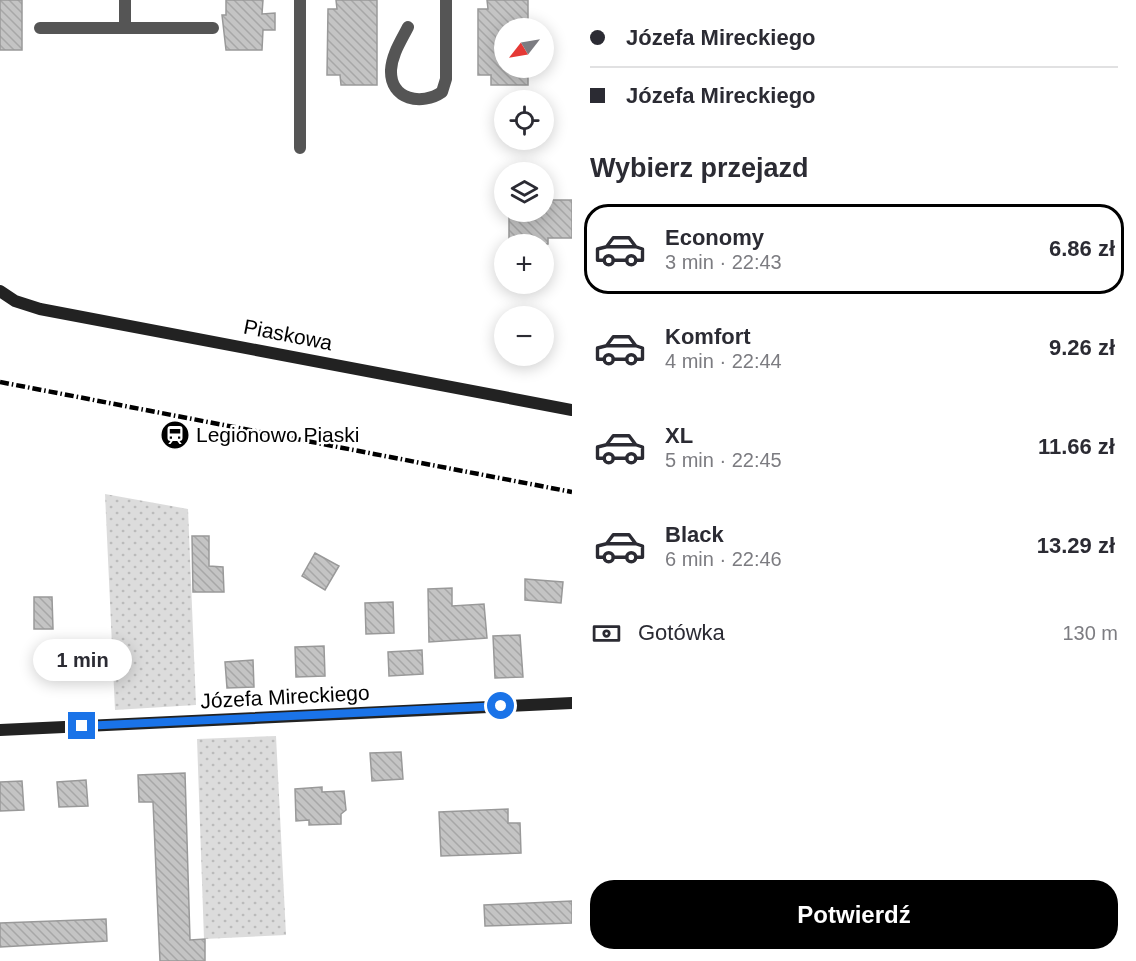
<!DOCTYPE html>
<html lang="pl">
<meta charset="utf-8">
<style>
body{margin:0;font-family:Arial,sans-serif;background:#f7f7f7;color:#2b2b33;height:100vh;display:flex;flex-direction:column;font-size:22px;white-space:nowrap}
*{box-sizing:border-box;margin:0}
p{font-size:20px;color:#7c7c81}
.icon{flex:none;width:33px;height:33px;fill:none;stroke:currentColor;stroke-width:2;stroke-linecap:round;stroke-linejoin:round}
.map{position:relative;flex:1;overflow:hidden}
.panel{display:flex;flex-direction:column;background:#fff;width:564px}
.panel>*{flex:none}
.hud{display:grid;align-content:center;height:132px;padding:0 18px;background:#fff}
.needle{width:39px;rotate:239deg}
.controls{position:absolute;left:494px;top:18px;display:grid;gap:12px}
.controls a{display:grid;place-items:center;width:60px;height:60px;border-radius:50%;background:#fff;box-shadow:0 3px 15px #0003;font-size:30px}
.end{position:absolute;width:27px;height:27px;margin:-14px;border:8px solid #1a73e8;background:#fff;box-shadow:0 0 0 3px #fff}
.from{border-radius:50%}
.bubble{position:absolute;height:42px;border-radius:21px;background:#fff;box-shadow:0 3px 15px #0003;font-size:20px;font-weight:700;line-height:42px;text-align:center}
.hud b{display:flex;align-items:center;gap:21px;height:57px;font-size:22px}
.hud b+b{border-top:2px solid #e1e1e2}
.hud i{width:15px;height:15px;background:#2b2b33}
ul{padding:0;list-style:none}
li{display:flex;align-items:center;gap:18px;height:90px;margin:0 12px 9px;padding:0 6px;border:3px solid transparent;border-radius:24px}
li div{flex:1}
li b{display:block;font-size:22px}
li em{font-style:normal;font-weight:700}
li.current{border-color:#000}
li>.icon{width:54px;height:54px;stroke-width:1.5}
h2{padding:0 18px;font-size:27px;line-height:72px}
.pay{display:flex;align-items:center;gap:15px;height:66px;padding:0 18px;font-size:22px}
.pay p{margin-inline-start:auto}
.button{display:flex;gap:12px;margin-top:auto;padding:12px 18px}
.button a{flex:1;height:69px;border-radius:24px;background:#000;color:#fff;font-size:24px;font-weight:700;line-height:69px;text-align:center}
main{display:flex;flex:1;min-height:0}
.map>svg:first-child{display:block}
.grass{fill:url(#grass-dots)}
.building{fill:url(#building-back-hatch);stroke:#999;stroke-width:1.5}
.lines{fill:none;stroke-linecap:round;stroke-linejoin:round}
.street{stroke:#555;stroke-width:12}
.secondary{stroke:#222;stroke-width:12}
.rail{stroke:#000;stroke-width:4.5;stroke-dasharray:9 3 1.5 3;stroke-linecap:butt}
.route{stroke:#1a73e8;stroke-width:8}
.labels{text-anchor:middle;stroke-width:4.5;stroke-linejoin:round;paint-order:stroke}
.street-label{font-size:21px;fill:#000;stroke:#fff}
.poi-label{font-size:21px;fill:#000;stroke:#fff;text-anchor:start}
</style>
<main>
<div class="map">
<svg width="572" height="961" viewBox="0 0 572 961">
<defs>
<pattern id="grass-dots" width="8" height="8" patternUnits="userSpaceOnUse" patternTransform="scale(1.5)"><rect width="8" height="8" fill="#dcdcdc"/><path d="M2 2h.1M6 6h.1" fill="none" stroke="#bbb" stroke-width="1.8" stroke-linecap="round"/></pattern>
<pattern id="building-back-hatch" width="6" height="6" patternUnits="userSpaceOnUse" patternTransform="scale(1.5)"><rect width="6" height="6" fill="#c4c4c4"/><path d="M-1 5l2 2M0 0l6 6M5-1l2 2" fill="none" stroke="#a7a7a7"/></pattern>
</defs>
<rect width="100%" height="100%" fill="#fff"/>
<!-- grass -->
<path class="grass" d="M105,494L188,509L196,705L115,710Z
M276,736L286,935L204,939L197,739Z"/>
<!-- building -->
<path class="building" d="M0,0H22V50H0Z
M226,0H263L262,14L275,13V30H263L262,50H226L222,15H226Z
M336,0H377V85H341L340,75H327L328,9H337Z
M487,0H528V28H504V68H528V85H491V75H478V9H488Z
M543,200H572V238H548V244H530V238H509V212H543Z
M192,536H209V566L223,567L224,592H193Z
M315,553L339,566L325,590L302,576Z
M525,579L563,582L561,603L525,600Z
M452,588V606L484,604L487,638L429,642L428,589Z
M34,597H52L53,629H34Z
M393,602L394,633L366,634L365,603Z
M520,635L523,677L495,678L493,636Z
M52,644H92L93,676L53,677Z
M324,646L325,676L296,677L295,647Z
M422,650L423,674L389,676L388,652Z
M253,660L254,687L227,688L225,662Z
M401,752L403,779L372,781L370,753Z
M185,773L190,940L205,939V961H160L153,802H139L138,775Z
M86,780L88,806L59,807L57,782Z
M22,781L24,810L0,811V782Z
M322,787V792L344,791L346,810L341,814V824L309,825V820L296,821L295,789Z
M508,809V823H520L521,853L441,856L439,812Z
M572,901V923L485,926L484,905Z
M106,919L107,941L0,947V923Z"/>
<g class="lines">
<!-- street -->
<path class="street" d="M125,0V28H213
M408,27C401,41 392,54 391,70C390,100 422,106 442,92L446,79V0
M40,28H125
M300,148V0"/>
<!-- secondary -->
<path class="secondary" d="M0,291L15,301L40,309L572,410
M0,730L572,703"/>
<!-- rail -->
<path class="rail" d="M0,382L572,492"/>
</g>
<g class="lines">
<!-- route -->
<path class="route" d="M82,726L501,706"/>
</g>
<!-- icons -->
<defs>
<g id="station-disc" transform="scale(1.5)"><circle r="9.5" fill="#000" stroke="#fff"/><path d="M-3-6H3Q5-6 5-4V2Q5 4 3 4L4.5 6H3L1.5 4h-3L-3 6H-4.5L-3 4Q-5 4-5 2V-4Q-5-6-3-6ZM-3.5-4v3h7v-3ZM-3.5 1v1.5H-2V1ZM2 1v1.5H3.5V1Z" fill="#fff"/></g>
</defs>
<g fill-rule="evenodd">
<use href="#station-disc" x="175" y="435"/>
</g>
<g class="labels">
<!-- street labels -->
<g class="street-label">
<text transform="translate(288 335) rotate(11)" y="7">Piaskowa</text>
<text transform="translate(285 697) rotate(-3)" y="7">Józefa Mireckiego</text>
</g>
<!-- poi labels -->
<g class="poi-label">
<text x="196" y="442">Legionowo Piaski</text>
</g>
</g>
</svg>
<div class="controls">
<a><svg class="needle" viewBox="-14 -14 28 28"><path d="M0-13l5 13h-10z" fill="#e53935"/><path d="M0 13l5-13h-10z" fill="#7c7c81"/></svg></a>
<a><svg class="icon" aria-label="locate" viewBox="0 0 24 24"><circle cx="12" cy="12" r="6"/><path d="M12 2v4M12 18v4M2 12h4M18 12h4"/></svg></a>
<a><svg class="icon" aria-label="layers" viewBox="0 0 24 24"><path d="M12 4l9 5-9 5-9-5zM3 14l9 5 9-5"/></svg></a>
<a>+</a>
<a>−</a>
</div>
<i class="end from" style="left:501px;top:706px"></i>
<i class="end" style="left:82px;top:726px"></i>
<div class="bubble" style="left:33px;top:639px;width:99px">1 min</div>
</div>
<section class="panel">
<div class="hud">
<b><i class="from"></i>Józefa Mireckiego</b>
<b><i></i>Józefa Mireckiego</b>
</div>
<h2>Wybierz przejazd</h2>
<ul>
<li class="current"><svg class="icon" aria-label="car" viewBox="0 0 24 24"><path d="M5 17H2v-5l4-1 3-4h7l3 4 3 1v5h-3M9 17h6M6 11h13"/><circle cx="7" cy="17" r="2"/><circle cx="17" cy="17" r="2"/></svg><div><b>Economy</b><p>3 min · 22:43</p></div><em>6.86 zł</em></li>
<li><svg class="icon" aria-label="car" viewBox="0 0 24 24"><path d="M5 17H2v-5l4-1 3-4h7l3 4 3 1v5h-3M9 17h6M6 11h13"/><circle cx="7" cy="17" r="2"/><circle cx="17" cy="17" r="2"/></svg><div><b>Komfort</b><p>4 min · 22:44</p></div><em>9.26 zł</em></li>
<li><svg class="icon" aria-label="car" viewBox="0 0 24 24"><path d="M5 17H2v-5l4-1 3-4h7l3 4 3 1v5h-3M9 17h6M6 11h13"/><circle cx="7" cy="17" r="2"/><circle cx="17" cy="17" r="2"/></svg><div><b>XL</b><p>5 min · 22:45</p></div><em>11.66 zł</em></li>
<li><svg class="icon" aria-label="car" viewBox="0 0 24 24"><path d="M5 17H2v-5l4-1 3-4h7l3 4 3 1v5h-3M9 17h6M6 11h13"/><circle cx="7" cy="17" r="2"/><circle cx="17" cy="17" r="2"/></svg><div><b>Black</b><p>6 min · 22:46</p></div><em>13.29 zł</em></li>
</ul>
<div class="pay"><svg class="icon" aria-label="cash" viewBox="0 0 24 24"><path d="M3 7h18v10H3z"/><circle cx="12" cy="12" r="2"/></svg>Gotówka<p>130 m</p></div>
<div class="button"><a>Potwierdź</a></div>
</section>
</main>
